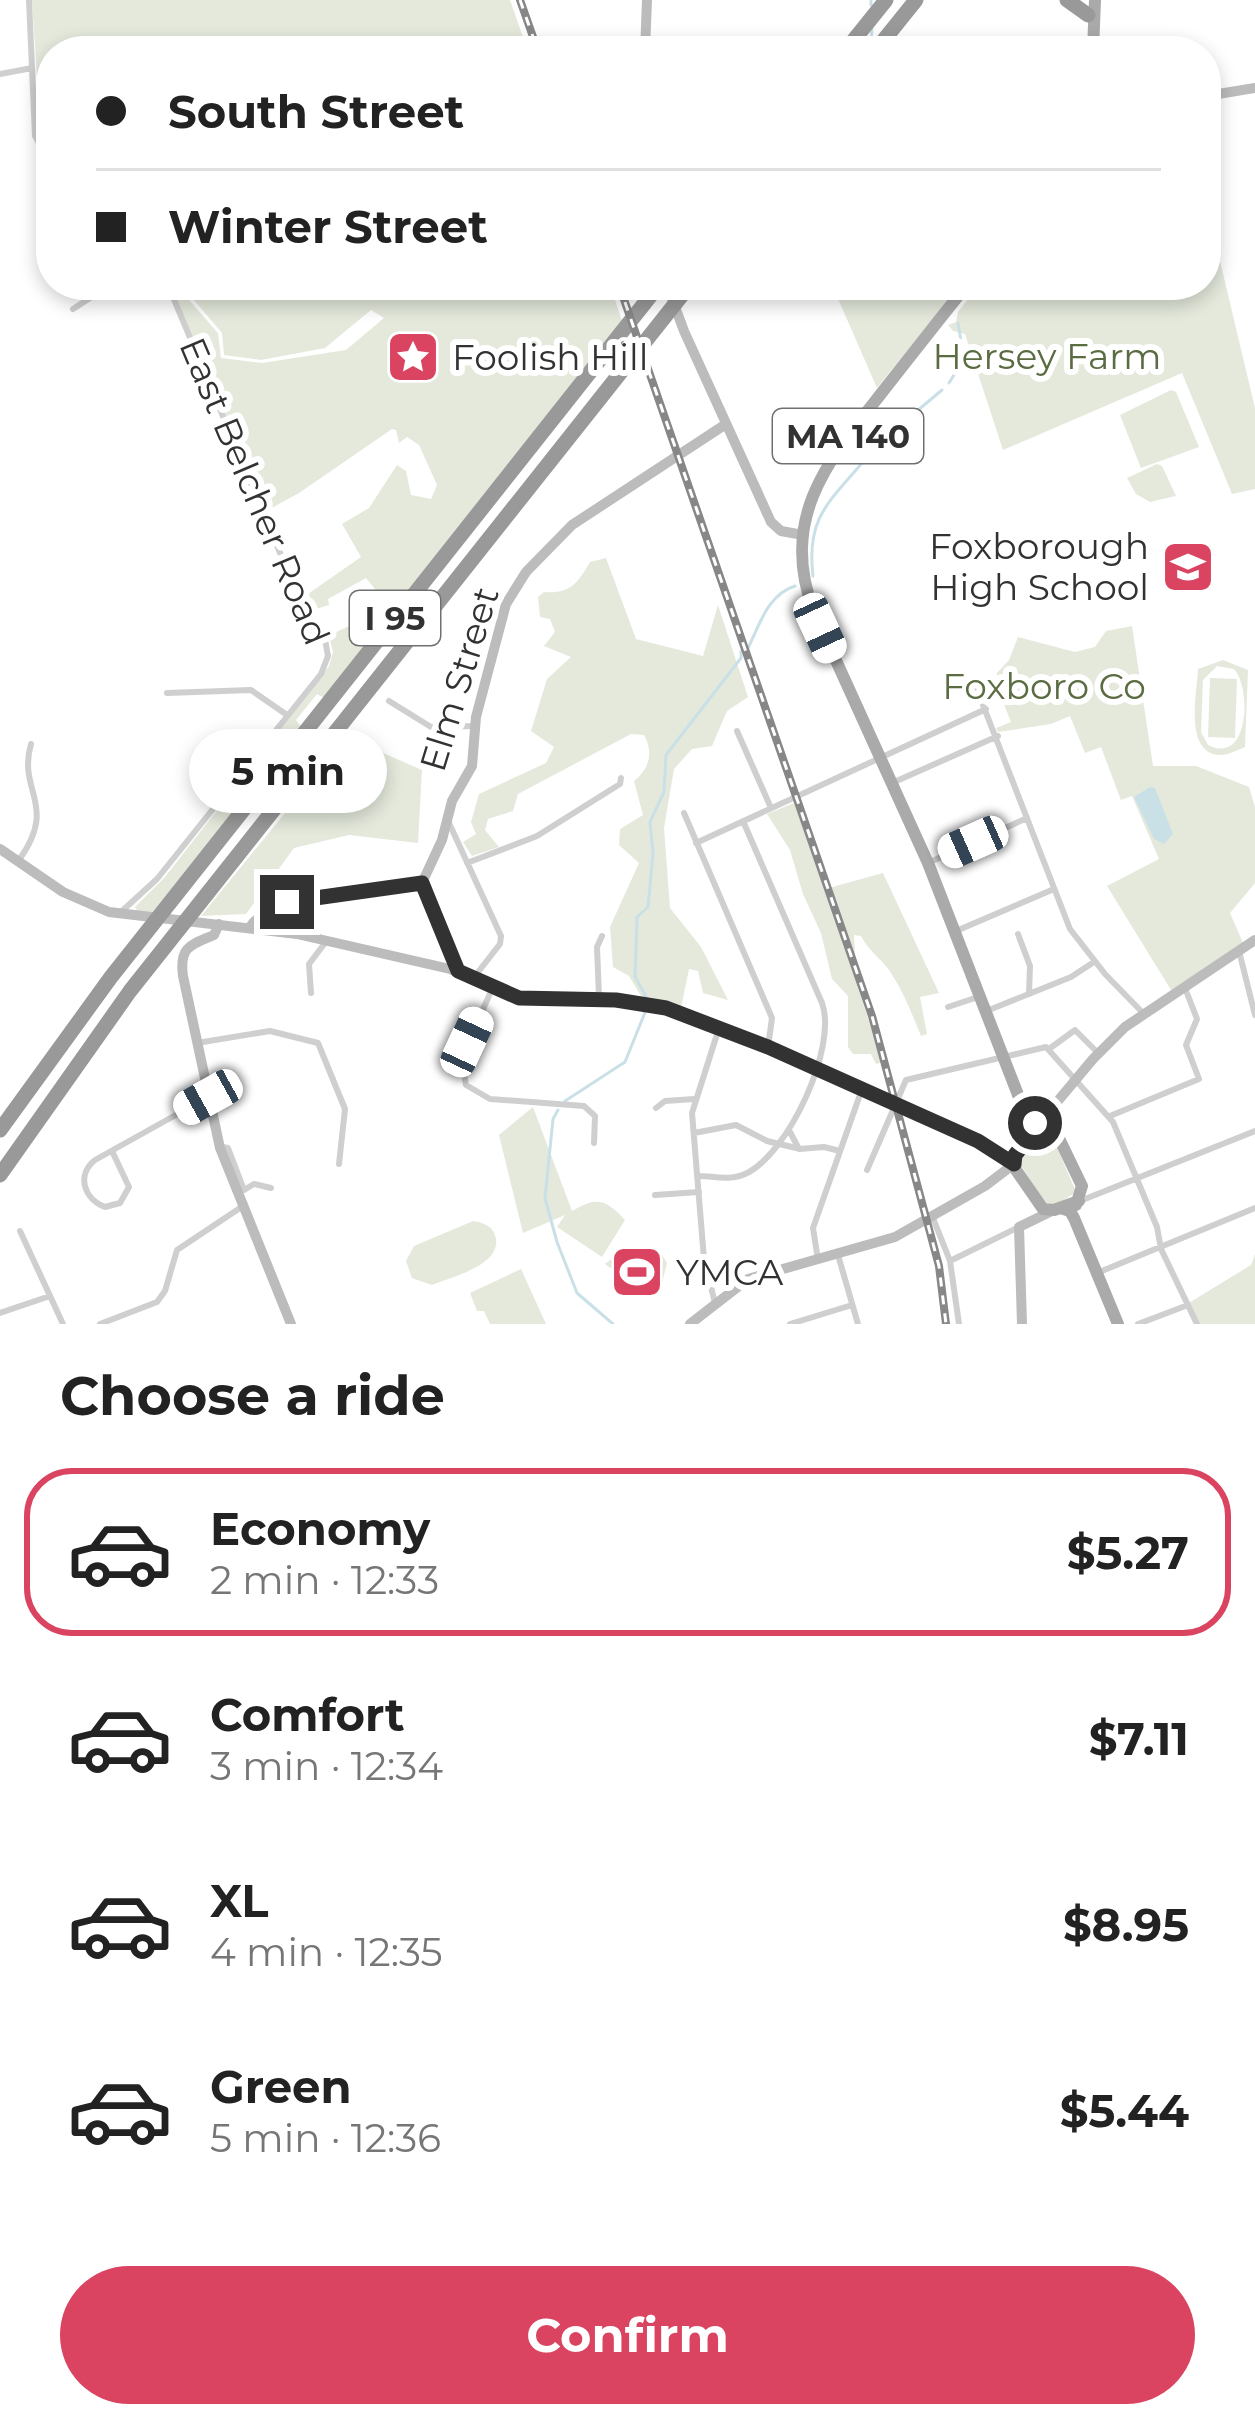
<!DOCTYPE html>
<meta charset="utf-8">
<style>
body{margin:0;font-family:Montserrat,sans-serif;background:#f6f6f6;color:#222;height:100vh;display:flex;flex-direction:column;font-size:45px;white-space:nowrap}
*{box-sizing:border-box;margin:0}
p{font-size:39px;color:#767676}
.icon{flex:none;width:66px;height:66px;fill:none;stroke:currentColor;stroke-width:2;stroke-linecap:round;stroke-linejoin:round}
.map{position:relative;height:1324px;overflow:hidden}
.panel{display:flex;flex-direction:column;background:#fff;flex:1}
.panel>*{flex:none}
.guide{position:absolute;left:36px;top:36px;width:1185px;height:264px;border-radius:48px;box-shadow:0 6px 18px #0003;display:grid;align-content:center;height:264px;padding:0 60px;background:#fff}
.end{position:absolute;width:54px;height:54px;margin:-27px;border:15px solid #323232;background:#fff;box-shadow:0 0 0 6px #fff}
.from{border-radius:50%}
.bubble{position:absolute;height:84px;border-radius:42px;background:#fff;box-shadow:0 6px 18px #0003;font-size:39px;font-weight:700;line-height:84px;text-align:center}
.car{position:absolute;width:36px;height:72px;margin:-36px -18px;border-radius:15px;box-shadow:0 0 9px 3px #0007;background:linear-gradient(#fff 24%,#345 0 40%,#fff 0 76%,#345 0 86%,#fff 0)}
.guide b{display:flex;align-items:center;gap:42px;height:114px;font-size:45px}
.guide b+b{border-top:3px solid #e0e0e0}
.guide i{width:30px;height:30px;background:#222}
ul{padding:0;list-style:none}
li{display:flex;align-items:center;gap:36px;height:168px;margin:0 24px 18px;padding:0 36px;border:6px solid transparent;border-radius:48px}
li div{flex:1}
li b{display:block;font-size:45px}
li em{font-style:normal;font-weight:700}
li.active{border-color:#da4461}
li>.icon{width:108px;height:108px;stroke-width:1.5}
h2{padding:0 60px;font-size:54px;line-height:144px}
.cta{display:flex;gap:24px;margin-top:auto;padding:24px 60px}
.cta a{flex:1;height:138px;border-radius:72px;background:#da4461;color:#fff;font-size:48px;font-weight:700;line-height:138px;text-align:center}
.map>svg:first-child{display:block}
.green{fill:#e4e9dc;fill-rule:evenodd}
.water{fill:#cae0e7}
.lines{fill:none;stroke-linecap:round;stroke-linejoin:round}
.stream{stroke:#cae0e7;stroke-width:3}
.street{stroke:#cfcfcf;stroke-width:6}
.secondary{stroke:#bcbcbc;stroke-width:10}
.primary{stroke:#aaa;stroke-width:12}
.highway{stroke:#999;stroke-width:15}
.rail-casing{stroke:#878787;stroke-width:8}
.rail{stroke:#fff;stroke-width:3;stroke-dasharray:9;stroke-linecap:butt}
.route{stroke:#323232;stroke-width:15}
.labels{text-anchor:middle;stroke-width:12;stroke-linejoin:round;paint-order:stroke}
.shield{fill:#fff;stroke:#707070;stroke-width:3}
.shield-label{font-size:33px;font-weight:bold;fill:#323232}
.park-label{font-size:36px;fill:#5b6c42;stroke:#fff}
.poi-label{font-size:36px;fill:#323232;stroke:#fff;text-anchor:start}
.street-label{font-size:36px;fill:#323232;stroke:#fff}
</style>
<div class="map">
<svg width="1255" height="1324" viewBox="0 0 1255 1324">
<rect width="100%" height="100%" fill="#fff"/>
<!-- green -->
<path class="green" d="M32,0H510L528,51H51V139L41,140Z
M1206,202L1255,408V489L1232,494L1182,373L1003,450L965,334L953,331L948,325L956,322L958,312L979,285H1206Z
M171,285H176L218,333L221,358L262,363L346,350L384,318L371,310L325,348L261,360L224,355L222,333L181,285H610L622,321L324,698L317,694L296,720L301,727L153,913L137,911L135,907L165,877L329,666L333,652L329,636C348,625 373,620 383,599L366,578L328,599L329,605L310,611L305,596L361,557L342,524L369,508L397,465L406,471L411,495L431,499L437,485L419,445L407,437L399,443L396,430L392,429L299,493L266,511Z
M832,285H960L877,388Z
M1171,390L1176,392L1199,447L1141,468L1120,415Z
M1157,464L1162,466L1176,496L1150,502L1136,494L1127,478Z
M606,558L636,639L703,656L718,605L748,697L727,711L712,746L692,749L674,769L664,828L670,908L701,947L728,1000L703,993L698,971L689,969L681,1008L641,996L629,976L613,967L610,927L639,863L619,845L620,829L643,815L634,781C649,769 654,753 644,735L631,734L518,794L513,811L488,819L485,830L499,847L472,856L463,842L476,834L471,822L479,794L546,763L554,747L531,731L547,679L571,657L544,646L555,632L550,619L540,617L538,597L544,592C570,594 577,584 590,562Z
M1132,626L1153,766H1196L1249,787L1255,807V883L1230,913L1244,945L1171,990L1107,886L1159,859L1132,796L1121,800L1101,747L1085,753L1070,716L1051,724L998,732L996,728L1011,722L997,687V673L1009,660L1018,637L1075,652L1095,647L1106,631Z
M1223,660L1248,670L1245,747C1237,750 1228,756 1218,755C1184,751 1197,693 1198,669ZM1217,666L1234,669C1252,689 1249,766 1208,745L1201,732L1203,680Z
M1210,678L1237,679L1235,738L1208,737Z
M347,737L422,770L418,843L349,835L294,848L246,914L201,916Z
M794,803L825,889L883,873L939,993L920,997L927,1034L921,1036C912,1014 904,993 891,973C882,959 870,953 861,936L854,935L857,986L883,1062L876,1064L871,1054H853L848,1047V996L832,979L821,933L803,894L790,850L767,814Z
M533,1107L572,1211C596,1197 605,1198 625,1220L602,1257L557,1227L565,1215L523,1233L499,1135Z
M1045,1133L1053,1138L1076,1192L1055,1206L1046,1205L1018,1160L1038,1135Z
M473,1221C484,1223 494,1226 496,1239C500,1266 451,1277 432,1285L412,1278L406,1261L414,1246Z
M639,1249L642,1255L647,1250L661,1253L667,1263L661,1287L659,1282H652L649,1294L624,1288L625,1281L611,1277L612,1269L605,1264L622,1251Z
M1255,1254V1324H1197L1187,1304L1251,1265Z
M521,1269L546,1324H490L484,1311H477L470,1293Z"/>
<!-- water -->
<path class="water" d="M1150,787L1155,788L1173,834L1164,844L1154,839L1134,797Z"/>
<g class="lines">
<!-- stream -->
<path class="stream" d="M871,0V5
M871,45L872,27
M949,383C964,361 963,348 958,323
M894,424L911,416L942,390
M813,576C806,519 828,503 862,463L855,454L861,443L880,428
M748,648C759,626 768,594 795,586
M648,1000L635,977L637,917L648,907L653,853L650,822L664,792L666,755L741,658V651
M565,1101L625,1062L646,1010
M558,1110L553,1119L545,1198L557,1242L577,1293L613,1324"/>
<!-- street -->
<path class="street" d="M29,0L35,136L39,143L51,144
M0,74L32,68
M73,309L107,287L127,285
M976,687L1070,929L1105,974L1143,1013
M167,693L251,690L287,715
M389,701L431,727L475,726
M737,731L771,808
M892,783L998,736
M684,813L772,1018L768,1047
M449,823L501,936L500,944L475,976
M696,843L986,709
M19,860C59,804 17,792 31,744
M467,863L537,836L620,784L621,778
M928,863L1027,818
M422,883L456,969
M122,911L157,879L321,674L328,656L325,640L281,555L168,285
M956,931L1054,889
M1018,934L1030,966L1029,994
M1239,951L1255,1015
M493,987L461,1058L466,1085L490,1099L584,1106L595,1116L594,1143
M311,993L309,964L325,943
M599,997L597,947L602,936
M948,1007L978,997
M989,1010L1071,977L1094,962
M197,1043L270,1031L318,1043L345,1109L339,1164
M1049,1049L1075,1030L1098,1053
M656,1108L665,1101L694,1099
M1110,1116L1199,1079L1186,1045L1197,1019L1185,988
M790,1132L799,1149L824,1147L840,1151
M694,1133L736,1125L767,1141L796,1148
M223,1147L228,1148L244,1190L254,1184L271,1188
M112,1151L129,1187L120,1203L105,1207C84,1199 76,1175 95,1160L208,1097
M867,1170L906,1080L1046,1047L1113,1122L1157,1227L1161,1249L1197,1324
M698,1176C713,1176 731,1181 745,1174C788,1155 838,1047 822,1003L743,821
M655,1195L699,1192
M1080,1201L1255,1131
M933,1218L950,1261L959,1324
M20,1231L63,1324
M838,1255L858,1324
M818,1260L813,1228L862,1089
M950,1261L1019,1227
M1097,1273L1255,1208
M715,1303L704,1259L692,1113L719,1028
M0,1313L50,1296
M100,1324L157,1302L165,1291L177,1250L243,1206
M790,1324L852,1305
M1138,1324L1188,1305"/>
<!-- secondary -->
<path class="secondary" d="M645,51L647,0
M1206,96L1255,88
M667,285L684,331L771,522L781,531L803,535
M0,849L63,892L109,912L297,934L450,969L528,999L616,1000L666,1008L768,1047L915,1112L983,1143L1014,1164L985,1186L895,1237L748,1279L690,1324
M219,924L214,935C190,945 179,947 183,976L220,1148L291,1324
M250,927C275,888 378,892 422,883L442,840L452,801L472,766L476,717L506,604L526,572L572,525L726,424
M1036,1127L1093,1059L1125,1027L1255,940
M1022,1324L1019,1227L1054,1210"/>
<!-- primary -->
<path class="primary" d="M1093,51L1095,0
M967,285C938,321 909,358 880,395C826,463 779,520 814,612L928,863L1027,1118L1030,1136L1014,1157L1016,1170L1043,1209L1054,1210L1079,1201
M1027,1118L1056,1132L1082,1186L1076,1205
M1060,1208L1070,1211L1074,1218L1118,1324"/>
<!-- highway -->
<path class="highway" d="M1067,0L1088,15
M845,51L886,0
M875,51L916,0
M0,1130L111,977L659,285
M0,1175L130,991L690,285"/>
<!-- rail casing -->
<g class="rail-casing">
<path id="rail" d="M520,0L538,51
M619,285L872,1016L939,1266L946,1324"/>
</g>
<!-- rail -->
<use href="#rail" class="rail"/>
</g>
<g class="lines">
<!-- route -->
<path class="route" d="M287,902L422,883L458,971L519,998L616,1000L666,1008L768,1047L978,1141L1014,1164L1015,1155L1030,1136L1028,1118L1035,1123"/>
</g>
<!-- icons -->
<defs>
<g id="sight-square" transform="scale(2.7)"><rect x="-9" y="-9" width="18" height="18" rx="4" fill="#da4461" stroke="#fff"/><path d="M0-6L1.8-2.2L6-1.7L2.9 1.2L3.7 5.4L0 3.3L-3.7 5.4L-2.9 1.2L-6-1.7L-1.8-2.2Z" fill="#fff"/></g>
<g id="school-square" transform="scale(2.7)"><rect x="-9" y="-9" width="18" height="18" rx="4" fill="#da4461" stroke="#fff"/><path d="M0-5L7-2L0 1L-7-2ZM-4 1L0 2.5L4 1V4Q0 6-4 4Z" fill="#fff"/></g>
<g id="stadium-square" transform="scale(2.7)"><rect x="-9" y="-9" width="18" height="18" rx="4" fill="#da4461" stroke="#fff"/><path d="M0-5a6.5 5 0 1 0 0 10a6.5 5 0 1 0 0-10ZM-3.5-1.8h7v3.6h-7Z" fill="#fff"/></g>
</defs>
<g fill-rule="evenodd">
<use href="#sight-square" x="413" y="357"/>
<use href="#school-square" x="1188" y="567"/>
<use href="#stadium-square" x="637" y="1272"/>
</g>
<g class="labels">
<!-- shield labels -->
<g class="shield">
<rect x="773" y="409" width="150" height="54" rx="9"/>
<rect x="350" y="591" width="90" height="54" rx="9"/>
</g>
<g class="shield-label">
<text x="848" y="448">MA 140</text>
<text x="395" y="630">I 95</text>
</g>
<!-- park labels -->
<g class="park-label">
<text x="1047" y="369">Hersey Farm</text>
<text x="1044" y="699">Foxboro Co</text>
</g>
<!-- poi labels -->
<g class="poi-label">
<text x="452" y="370">Foolish Hill</text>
<text x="1149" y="559" text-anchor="end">Foxborough<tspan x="1149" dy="41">High School</tspan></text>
<text x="676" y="1285">YMCA</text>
</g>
<!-- street labels -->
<g class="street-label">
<text transform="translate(255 491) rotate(67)" y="13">East Belcher Road</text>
<text transform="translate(459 679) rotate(-73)" y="13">Elm Street</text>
</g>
</g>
</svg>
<i class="end from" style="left:1035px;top:1123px"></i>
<i class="end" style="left:287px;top:902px"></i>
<div class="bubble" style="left:189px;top:729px;width:198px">5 min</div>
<i class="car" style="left:820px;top:628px;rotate:155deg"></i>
<i class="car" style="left:973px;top:842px;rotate:246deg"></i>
<i class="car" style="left:467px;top:1042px;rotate:25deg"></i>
<i class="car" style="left:208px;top:1097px;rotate:241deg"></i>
<div class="guide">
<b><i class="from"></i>South Street</b>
<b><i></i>Winter Street</b>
</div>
</div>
<section class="panel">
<h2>Choose a ride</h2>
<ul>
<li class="active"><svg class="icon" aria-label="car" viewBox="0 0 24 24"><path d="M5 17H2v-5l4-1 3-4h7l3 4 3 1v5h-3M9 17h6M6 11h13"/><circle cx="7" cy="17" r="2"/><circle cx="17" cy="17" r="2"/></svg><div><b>Economy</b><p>2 min · 12:33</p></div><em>$5.27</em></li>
<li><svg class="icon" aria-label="car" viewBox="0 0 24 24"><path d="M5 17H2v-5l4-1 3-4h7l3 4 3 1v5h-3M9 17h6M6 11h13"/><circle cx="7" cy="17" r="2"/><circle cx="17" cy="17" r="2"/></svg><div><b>Comfort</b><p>3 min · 12:34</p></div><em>$7.11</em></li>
<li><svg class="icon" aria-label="car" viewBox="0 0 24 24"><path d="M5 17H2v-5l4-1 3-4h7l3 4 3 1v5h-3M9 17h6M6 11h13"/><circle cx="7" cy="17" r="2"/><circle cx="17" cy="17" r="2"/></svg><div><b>XL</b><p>4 min · 12:35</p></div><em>$8.95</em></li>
<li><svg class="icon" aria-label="car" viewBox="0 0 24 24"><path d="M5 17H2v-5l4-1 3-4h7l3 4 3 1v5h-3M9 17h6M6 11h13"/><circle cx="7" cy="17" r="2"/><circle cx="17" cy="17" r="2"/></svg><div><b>Green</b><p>5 min · 12:36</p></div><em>$5.44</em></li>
</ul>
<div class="cta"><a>Confirm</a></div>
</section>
